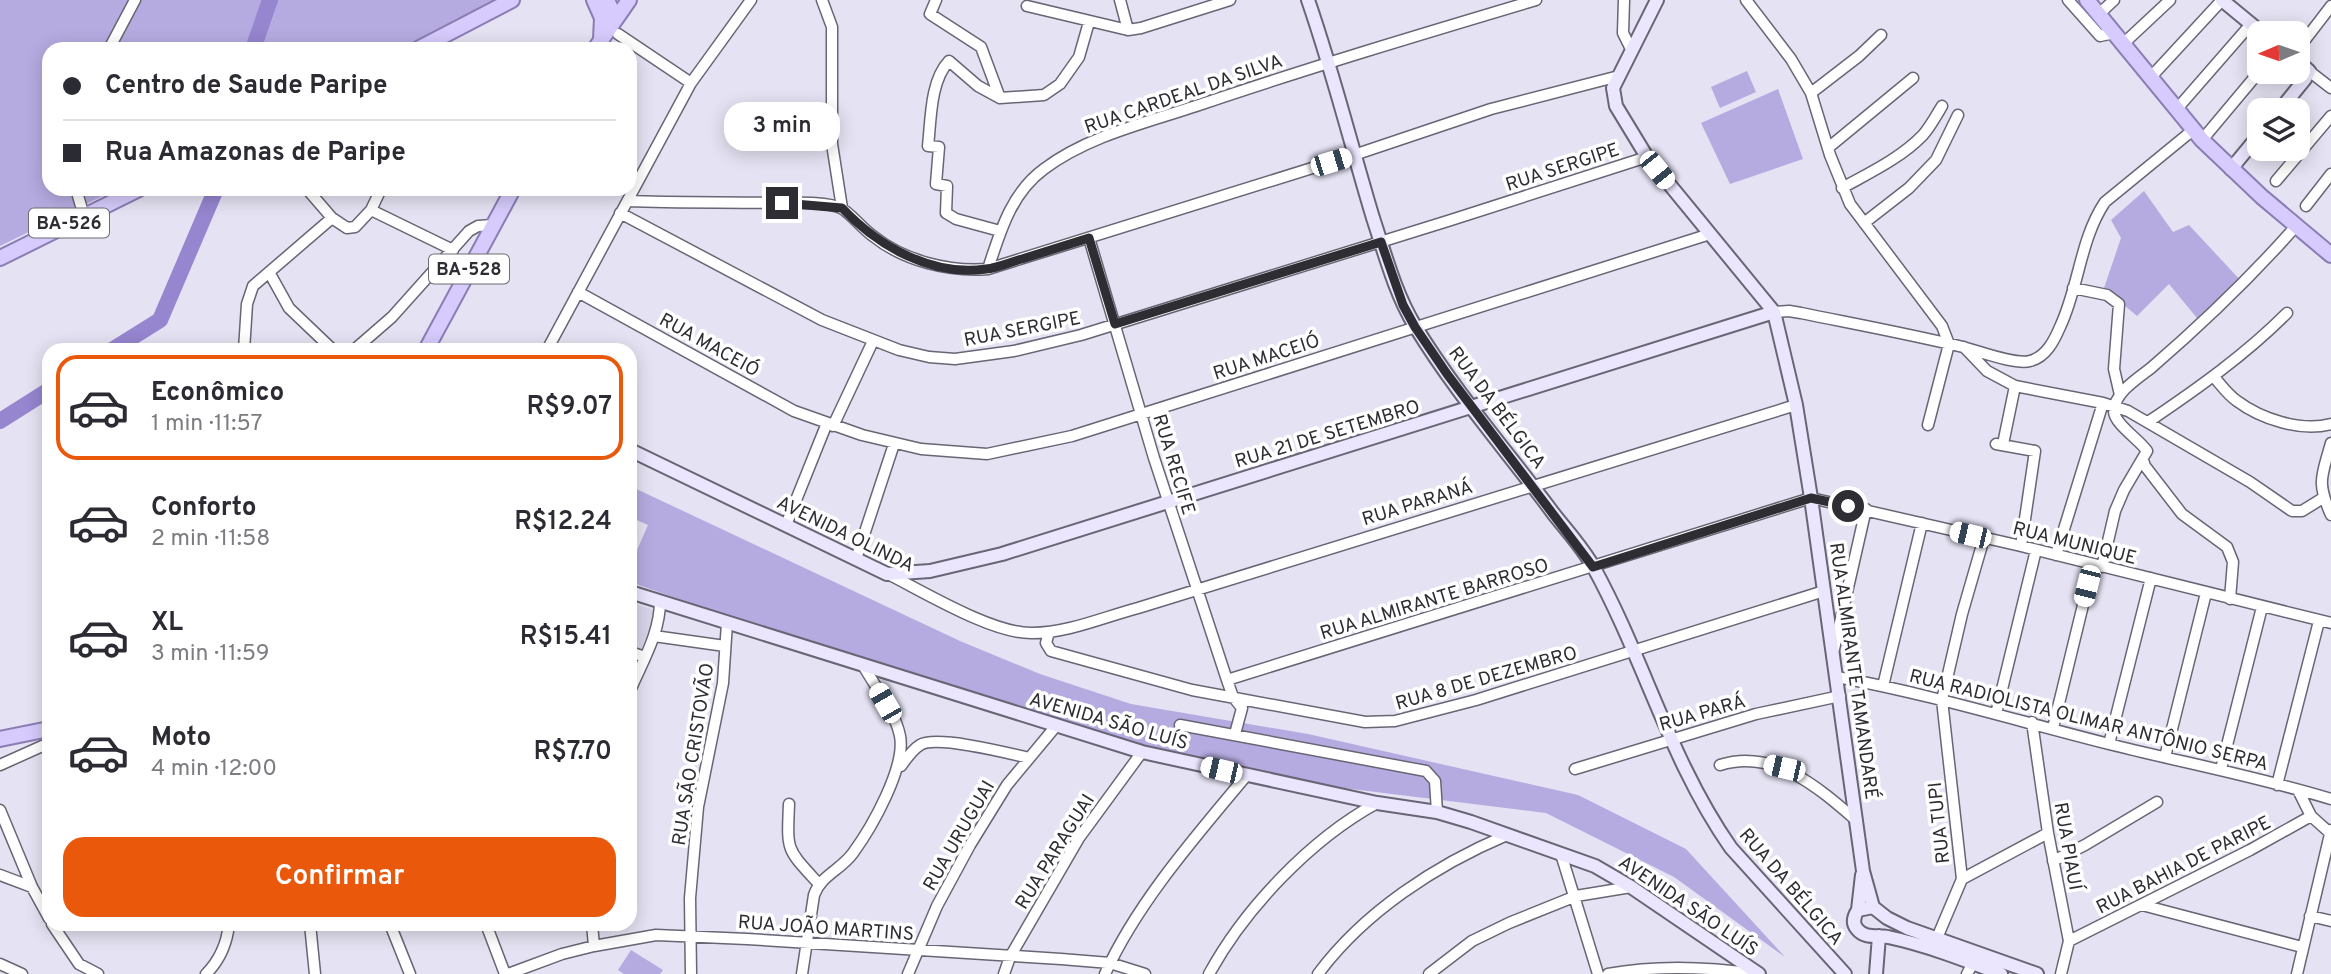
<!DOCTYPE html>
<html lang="pt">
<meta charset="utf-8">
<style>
body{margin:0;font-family:Overpass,sans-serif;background:#f2f2f3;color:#2b2b33;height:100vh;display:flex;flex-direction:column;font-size:26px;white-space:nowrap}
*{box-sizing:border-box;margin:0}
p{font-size:23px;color:#7c7c81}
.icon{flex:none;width:38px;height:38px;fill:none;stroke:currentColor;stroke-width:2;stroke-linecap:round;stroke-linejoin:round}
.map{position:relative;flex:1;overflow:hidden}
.panel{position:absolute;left:42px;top:343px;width:595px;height:588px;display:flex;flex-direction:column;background:#fff;border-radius:21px;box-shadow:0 4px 18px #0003}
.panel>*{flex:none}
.banner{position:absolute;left:42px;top:42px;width:595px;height:154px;border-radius:21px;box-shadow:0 4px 18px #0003;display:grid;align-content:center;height:154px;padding:0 21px;background:#fff}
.needle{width:46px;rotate:268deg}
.fabs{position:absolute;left:2247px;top:21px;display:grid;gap:14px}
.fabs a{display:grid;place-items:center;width:63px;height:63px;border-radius:14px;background:#fff;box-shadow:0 4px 18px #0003;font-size:35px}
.end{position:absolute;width:32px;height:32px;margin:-16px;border:9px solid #2e2d33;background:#fff;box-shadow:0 0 0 4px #fff}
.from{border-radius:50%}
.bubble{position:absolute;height:49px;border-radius:21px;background:#fff;box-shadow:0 4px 18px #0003;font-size:23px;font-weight:600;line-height:49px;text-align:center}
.car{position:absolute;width:21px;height:42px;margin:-21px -10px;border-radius:9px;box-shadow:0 0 5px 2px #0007;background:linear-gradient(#fff 24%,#345 0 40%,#fff 0 76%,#345 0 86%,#fff 0)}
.banner b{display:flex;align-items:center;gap:24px;height:66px;font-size:26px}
.banner b+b{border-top:2px solid #e1e1e2}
.banner i{width:18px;height:18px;background:#2b2b33}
ul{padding:12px 0 0;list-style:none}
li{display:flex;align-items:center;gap:21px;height:105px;margin:0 14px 10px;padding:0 7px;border:4px solid transparent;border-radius:21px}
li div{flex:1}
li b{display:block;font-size:26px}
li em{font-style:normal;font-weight:600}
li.active{border-color:#ea580c}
li>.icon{width:63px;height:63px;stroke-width:1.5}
.action{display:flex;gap:14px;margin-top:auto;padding:14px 21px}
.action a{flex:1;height:80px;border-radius:21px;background:#ea580c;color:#fff;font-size:28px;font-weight:600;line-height:80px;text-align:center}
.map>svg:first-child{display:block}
.built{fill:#d8d4ea}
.green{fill:#b6abe0}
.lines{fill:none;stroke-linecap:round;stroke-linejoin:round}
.river{stroke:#9685cf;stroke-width:16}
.street-casing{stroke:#686574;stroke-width:13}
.secondary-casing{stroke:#686574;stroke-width:16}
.primary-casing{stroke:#8a7db4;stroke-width:18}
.street{stroke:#fff;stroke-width:10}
.secondary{stroke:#ebe5fe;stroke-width:12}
.primary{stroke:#d6cbfc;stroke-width:14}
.route{stroke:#2e2d33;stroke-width:9}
.labels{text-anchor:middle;stroke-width:7;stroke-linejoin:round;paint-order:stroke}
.shield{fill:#fff;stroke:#6d6c70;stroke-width:2}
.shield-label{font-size:18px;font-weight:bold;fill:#2e2d33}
.street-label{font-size:19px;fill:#2e2d33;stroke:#fff}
</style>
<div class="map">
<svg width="2331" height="974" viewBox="0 0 2331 974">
<rect width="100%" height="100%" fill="#e5e2f3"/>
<!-- built -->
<path class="built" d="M630,603L655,610L651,627L640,651L630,647Z"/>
<!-- green -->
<path class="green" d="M0,0H497L399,49H49V189H117L0,246Z
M1747,71L1756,92L1720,108L1711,87Z
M1778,89L1803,159L1730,184L1701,123Z
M2144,191L2173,232L2189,225L2242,282L2201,323L2169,284L2137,316L2104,288L2121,238L2111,220Z
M630,486L960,641L1040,674L1131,704L1308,734L1578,795L1686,849L1785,957L1674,877L1546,813L1246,776L1146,753L862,663L630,582V566L648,525L630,517Z
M631,950L663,970L660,974H624L618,970Z"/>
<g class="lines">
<!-- river -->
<path class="river" d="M253,49L270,0
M112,350L160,320L216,189
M0,421L49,390"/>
<!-- street casing -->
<g class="street-casing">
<path id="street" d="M822,0L832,27V144L842,208
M936,0L930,14L981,47L1000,98
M1120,0L1128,30
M1624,0L1623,33L1631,49
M1746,0L1791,59L1811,93L1830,155L1850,204L1942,326L1949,344L1928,425
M2068,0L2100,36L2114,33
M1027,6L1128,30L1141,28L1230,0
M2099,14L2114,0
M618,34L691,83
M2123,44L2170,0
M109,49L135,0
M2298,49L2331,6
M2309,71L2331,88
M2150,78L2222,0
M1811,93L1859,56L1881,35
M2176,110L2251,24
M2202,140L2259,72
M1828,148L1913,78
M2276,181L2331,116
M1842,188C1869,173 1901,158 1923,135C1930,127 1936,116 1942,106
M76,189L84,216
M307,189L332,218L347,228L355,227L371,210L453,250
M628,201C678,203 727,202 777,203C795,203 825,201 841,208C849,212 864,230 873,236C904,261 949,272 988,269L1354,155L1491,109L1619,76
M2306,206L2331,174
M371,210L381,189
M620,213L822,320L899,350L929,357L955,359L1014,351L1081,335L1451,220L1647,157
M1864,223L1909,188L1936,160L1958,115
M1000,231L956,219L946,213L947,186L936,184L939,147L928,146C931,120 930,81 949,61L978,86L1000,98L1044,95L1060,84L1079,57L1089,22
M1089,238L1154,458L1227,680L1233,697L1242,708L1235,734
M988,269C1000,232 1011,193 1044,169C1088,136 1145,123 1196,106C1308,68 1422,34 1536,0
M269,272L289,308L333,350
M2073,288L2107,295L2119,304L2114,369L2120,395
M578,292L794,411L862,435L921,449L987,454L1072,436L1710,234
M1774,312L1789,311L1801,313C1855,324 1909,334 1963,347C1979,351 2015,365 2030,361C2046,357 2054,341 2060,327C2079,287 2080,239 2105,202L2193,130
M1964,347L1987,371L2015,386L2103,403L2128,411L2250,482L2292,511H2302L2323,498
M244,350L247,304L253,286L332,218
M354,350L392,317L469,231L478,226L493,225
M547,350L691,83L751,0
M2214,377C2221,385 2228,395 2237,401C2261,419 2301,432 2331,424
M2148,422C2197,389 2245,355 2287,313
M833,426L873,341
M2331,443C2322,476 2316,481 2331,515
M1996,444L2035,451L2021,546
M2003,444L2015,386
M2143,460L2145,466L2182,514L2227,547L2233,562L2230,599
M786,525L827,423
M2056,555L2103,403
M856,559L894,444
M2102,567L2115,511L2124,490L2147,451C2140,440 2114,424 2114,411C2114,393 2138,378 2151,368C2202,324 2252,276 2296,226
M888,574C924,592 993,634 1032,633C1068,633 1104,617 1138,608L1796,405
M1049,632L1046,643L1051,651L1192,690L1365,722L1395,721L1476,700L1824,591
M654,636L725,646
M1834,649L1866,509
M630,652L645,657
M1837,677C1930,694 2021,722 2113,745C2185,763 2259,777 2331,799
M1227,680L1811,498L2021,546L2331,623
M1883,686L1922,523
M630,691C642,662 660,634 660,601
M1996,714L2036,550
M2032,722L2048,833L2069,941L2061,974
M1180,725L1426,771L1435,781L1437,812
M2053,728L2093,564
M2109,744L2151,578
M2165,757L2206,593
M0,765L49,743
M1720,765C1774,748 1819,788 1857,821
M901,766C906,759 912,750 920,745C936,735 1008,753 1029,758
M1575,769L1756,714L1840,696
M2221,769L2262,607
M2277,785L2319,621
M2298,790L2311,816L2330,833
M789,804C787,852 786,848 818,883
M0,810L32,887L49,918
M1561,854L1598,974
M2053,861L2085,845L2157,802
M0,875L32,887
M1962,879L2048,833
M2142,905L2302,947
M2310,916L2331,921
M52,924L79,964L98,974
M310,924L315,974
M390,924L410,974
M486,924L505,974
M592,924L594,946
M1937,938L1962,879L1942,700L1962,614L1984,538
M2069,941L2250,850L2311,816
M0,964L22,974
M206,974C220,960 227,943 229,924
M508,974L562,954L594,946L656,935L747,939L1061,959L1110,963L1145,974
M691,974L690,898L698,807L723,683L727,623
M802,974L814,895C821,875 841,870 853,853C872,827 906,767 900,736C895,711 875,687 863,665
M908,974L937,906L970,845L1007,785L1056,726
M1004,974L1010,957L1079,838L1142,752
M1105,974C1137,903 1196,836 1246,776
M1209,974C1245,908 1311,839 1377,803
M1318,974C1364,912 1436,865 1507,835
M1429,974L1472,941L1509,923L1576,896L1631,887
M1608,974C1656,965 1709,967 1757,974
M1967,974L1973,963
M2297,974L2331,830"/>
</g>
<!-- secondary casing -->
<g class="secondary-casing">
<path id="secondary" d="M1308,0C1333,72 1351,145 1373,218C1385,254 1395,293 1415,326C1455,392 1507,451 1553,513C1567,531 1583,548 1594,568C1644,659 1671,763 1731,848L1845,974
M1657,0L1613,88L1616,106L1647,157L1774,312L1796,405L1811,498L1863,871L1873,907
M2222,0L2262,33
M2280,110L2305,79L2309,71L2298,61
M2231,169L2259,135
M630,450L887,574L930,571L1002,554L1774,312
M630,592L1142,752L1377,803L1437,812L1471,822L1595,866L1631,887L1759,974
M1858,910L1862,875
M1876,974L1879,936
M2001,974C1965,960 1926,945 1888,937C1877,935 1865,939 1857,929C1852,923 1854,916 1858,910L1873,907L1887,918L1907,928L2037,974"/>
</g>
<!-- primary casing -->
<g class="primary-casing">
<path id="primary" d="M594,0L602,18L601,39
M607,0L616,19
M2087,0L2202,140L2262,197L2331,255
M418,49L512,0
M595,49L629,0
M0,258L139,189
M426,350L513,189
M0,739L49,729"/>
</g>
<!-- street -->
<use href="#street" class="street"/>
<!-- secondary -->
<use href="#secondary" class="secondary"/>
<!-- primary -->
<use href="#primary" class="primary"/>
</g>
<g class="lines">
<!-- route -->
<path class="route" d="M782,203L842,208C878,246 932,277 986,269C998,268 1010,262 1022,259C1044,252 1067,245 1089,238L1115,324L1381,242L1403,305L1415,327L1447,374L1593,567L1811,498L1848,506"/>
</g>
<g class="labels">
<!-- shield labels -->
<g class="shield">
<rect x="29" y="208.5" width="80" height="29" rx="5"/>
<rect x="429" y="254.5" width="80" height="29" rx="5"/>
</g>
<g class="shield-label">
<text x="69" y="229">BA-526</text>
<text x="469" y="275">BA-528</text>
</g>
<!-- street labels -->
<g class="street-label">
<text transform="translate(1183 93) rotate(-19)" y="7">RUA CARDEAL DA SILVA</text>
<text transform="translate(1562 166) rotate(-18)" y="7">RUA SERGIPE</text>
<text transform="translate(1022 328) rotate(-11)" y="7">RUA SERGIPE</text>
<text transform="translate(710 344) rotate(29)" y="7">RUA MACEIÓ</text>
<text transform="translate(1266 356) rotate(-18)" y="7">RUA MACEIÓ</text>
<text transform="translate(1498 407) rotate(53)" y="7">RUA DA BÉLGICA</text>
<text transform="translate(1327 433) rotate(-17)" y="7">RUA 21 DE SETEMBRO</text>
<text transform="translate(1175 464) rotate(73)" y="7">RUA RECIFE</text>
<text transform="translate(1417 502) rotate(-17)" y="7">RUA PARANÁ</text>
<text transform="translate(846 533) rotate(26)" y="7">AVENIDA OLINDA</text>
<text transform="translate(2075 542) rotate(14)" y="7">RUA MUNIQUE</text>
<text transform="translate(1434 598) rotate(-17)" y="7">RUA ALMIRANTE BARROSO</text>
<text transform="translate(1855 671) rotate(82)" y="7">RUA ALMIRANTE TAMANDARÉ</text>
<text transform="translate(1486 677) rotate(-16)" y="7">RUA 8 DE DEZEMBRO</text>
<text transform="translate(1702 712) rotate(-16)" y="7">RUA PARÁ</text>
<text transform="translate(2089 719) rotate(14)" y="7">RUA RADIOLISTA OLIMAR ANTÔNIO SERPA</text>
<text transform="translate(1109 720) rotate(16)" y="7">AVENIDA SÃO LUÍS</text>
<text transform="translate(692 754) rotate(-81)" y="7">RUA SÃO CRISTOVÃO</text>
<text transform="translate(1938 823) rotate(-96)" y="7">RUA TUPI</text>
<text transform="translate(958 835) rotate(-60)" y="7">RUA URUGUAI</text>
<text transform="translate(2069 846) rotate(80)" y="7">RUA PIAUÍ</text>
<text transform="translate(1054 851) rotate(-58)" y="7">RUA PARAGUAI</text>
<text transform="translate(2183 864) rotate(-27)" y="7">RUA BAHIA DE PARIPE</text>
<text transform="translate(1792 886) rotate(49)" y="7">RUA DA BÉLGICA</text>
<text transform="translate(1689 905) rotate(34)" y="7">AVENIDA SÃO LUÍS</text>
<text transform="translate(826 927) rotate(4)" y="7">RUA JOÃO MARTINS</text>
</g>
</g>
</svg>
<div class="fabs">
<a><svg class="needle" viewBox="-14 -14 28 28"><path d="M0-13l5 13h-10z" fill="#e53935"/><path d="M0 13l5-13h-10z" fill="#7c7c81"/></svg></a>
<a><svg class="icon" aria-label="layers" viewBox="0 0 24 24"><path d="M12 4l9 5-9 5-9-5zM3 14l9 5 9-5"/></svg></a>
</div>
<i class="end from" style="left:1848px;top:506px"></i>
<i class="end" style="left:782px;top:203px"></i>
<div class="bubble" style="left:724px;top:102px;width:116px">3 min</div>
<i class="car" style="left:1331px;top:162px;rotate:73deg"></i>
<i class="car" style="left:1657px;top:170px;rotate:141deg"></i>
<i class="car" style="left:1970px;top:535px;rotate:283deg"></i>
<i class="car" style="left:2087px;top:586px;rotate:194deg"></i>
<i class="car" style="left:885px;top:703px;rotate:330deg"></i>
<i class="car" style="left:1784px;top:768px;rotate:283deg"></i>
<i class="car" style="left:1221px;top:770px;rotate:283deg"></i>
<div class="banner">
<b><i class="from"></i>Centro de Saude Paripe</b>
<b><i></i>Rua Amazonas de Paripe</b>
</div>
<section class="panel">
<ul>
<li class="active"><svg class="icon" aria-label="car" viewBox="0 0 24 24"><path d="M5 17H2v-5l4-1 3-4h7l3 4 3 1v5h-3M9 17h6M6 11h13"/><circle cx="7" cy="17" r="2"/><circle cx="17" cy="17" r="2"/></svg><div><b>Econômico</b><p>1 min · 11:57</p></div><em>R$9.07</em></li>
<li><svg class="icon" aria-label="car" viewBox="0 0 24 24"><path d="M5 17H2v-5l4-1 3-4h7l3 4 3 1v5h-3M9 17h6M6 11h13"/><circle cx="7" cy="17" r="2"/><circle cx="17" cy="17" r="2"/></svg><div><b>Conforto</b><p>2 min · 11:58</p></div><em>R$12.24</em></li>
<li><svg class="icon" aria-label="car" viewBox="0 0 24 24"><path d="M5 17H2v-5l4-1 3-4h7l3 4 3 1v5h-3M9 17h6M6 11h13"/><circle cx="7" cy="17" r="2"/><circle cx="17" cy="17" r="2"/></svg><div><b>XL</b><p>3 min · 11:59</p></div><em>R$15.41</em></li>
<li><svg class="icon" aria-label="car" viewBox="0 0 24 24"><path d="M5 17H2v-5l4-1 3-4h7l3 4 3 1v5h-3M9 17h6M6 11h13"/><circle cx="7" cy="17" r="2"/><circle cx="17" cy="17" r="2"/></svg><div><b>Moto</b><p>4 min · 12:00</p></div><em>R$7.70</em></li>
</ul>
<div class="action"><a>Confirmar</a></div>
</section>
</div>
